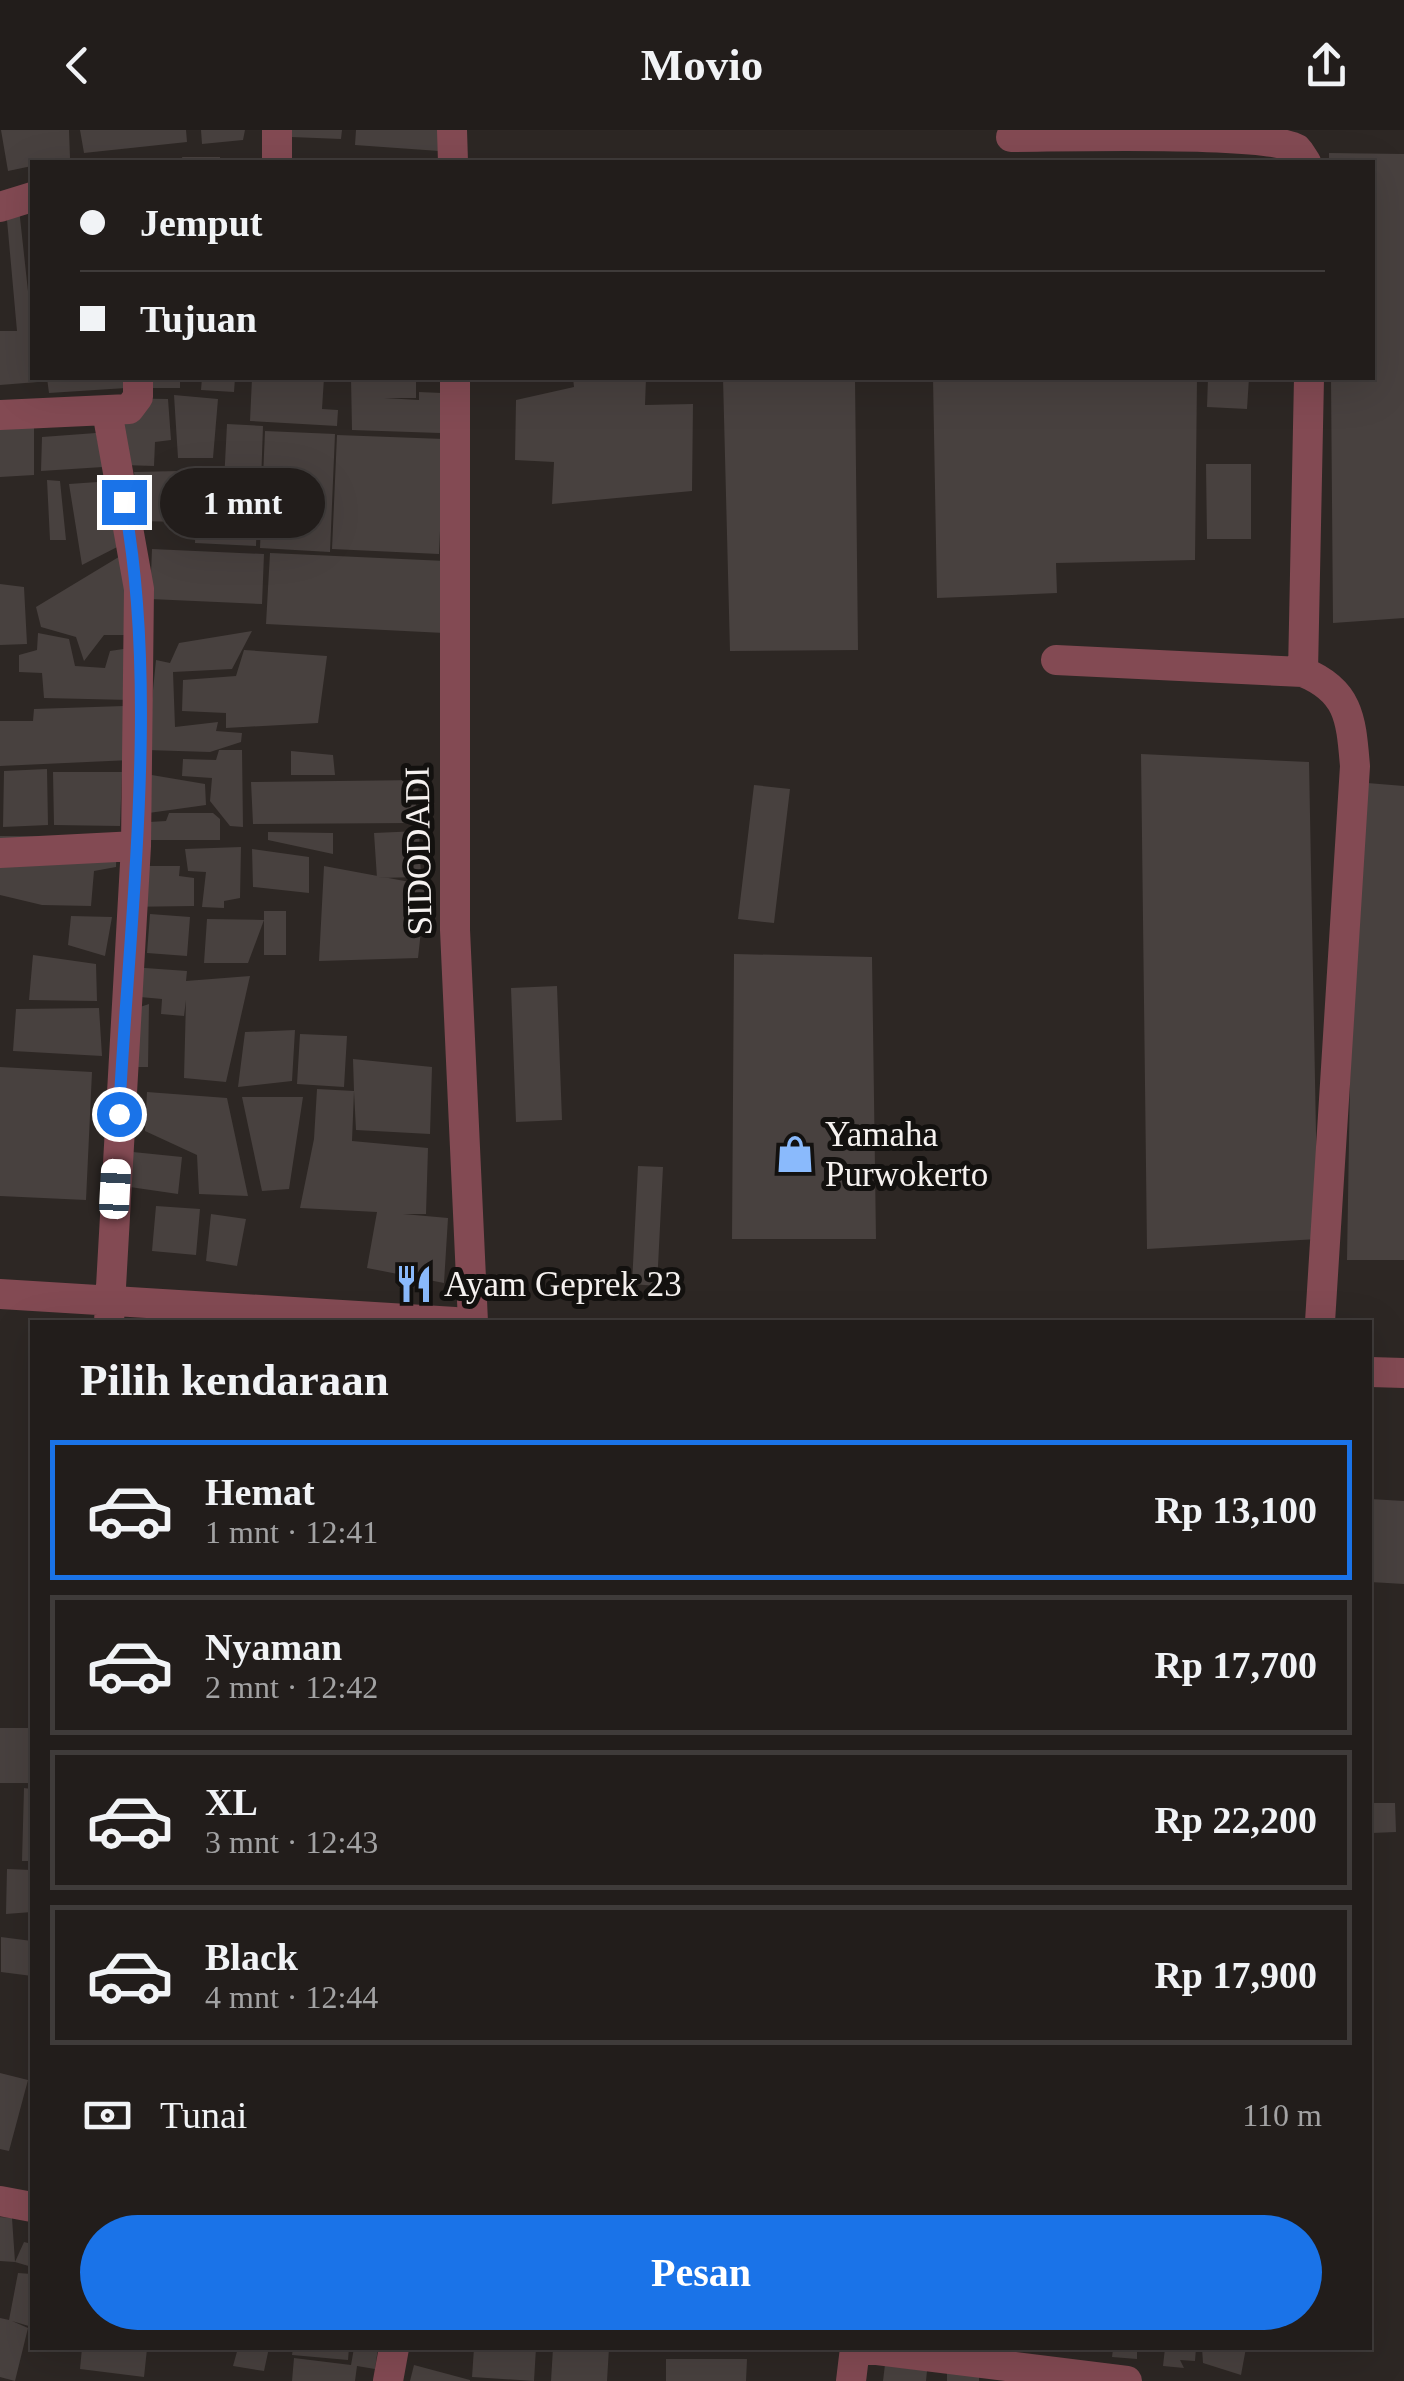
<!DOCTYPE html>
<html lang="id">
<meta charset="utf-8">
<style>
body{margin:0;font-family:"Times New Roman",serif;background:#2e2a28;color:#f1f3f6;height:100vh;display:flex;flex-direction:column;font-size:38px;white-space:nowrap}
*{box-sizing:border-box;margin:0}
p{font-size:32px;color:#a2a2a3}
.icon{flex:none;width:55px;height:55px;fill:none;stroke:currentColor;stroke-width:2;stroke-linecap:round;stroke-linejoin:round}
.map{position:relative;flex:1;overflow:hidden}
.sheet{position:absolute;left:30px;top:1190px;width:1342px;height:1030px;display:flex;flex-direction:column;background:#221d1b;border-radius:0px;box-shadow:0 10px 40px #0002,0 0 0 2px #3f3b3a}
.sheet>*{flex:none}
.banner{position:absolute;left:30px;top:30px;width:1345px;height:220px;border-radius:0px;box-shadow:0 10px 40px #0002,0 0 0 2px #3f3b3a;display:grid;align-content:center;height:220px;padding:0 50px;background:#221d1b}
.end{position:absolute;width:45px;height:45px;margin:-22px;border:12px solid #1a73e8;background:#fff;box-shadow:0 0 0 5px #fff}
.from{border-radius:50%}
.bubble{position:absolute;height:70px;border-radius:35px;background:#221d1b;box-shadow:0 10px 40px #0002,0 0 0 2px #3f3b3a;font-size:32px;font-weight:700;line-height:70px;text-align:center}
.car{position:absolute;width:30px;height:60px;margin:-30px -15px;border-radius:12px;box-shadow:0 0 8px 2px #0007;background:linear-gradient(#fff 24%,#345 0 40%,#fff 0 76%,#345 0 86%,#fff 0)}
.banner b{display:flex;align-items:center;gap:35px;height:95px;font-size:38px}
.banner b+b{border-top:2px solid #3f3b3a}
.banner i{width:25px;height:25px;background:#f1f3f6}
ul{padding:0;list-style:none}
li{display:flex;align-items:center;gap:30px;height:140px;margin:0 20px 15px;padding:0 30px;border:5px solid #3f3b3a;border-radius:0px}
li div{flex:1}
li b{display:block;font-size:38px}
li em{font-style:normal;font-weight:700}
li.selected{border-color:#1a73e8}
li>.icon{width:90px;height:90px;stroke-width:1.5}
h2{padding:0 50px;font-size:45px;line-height:120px}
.pay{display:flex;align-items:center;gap:25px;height:110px;padding:0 50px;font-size:38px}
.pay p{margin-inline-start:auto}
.action{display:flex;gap:20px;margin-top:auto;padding:20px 50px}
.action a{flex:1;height:115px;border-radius:60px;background:#1a73e8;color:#fff;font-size:40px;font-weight:700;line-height:115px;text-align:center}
header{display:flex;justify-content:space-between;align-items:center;height:130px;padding:0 50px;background:#221d1b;font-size:45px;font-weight:700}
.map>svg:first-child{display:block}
.building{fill:#48413f}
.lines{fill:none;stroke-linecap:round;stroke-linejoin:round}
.minor{stroke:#834a53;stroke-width:30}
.route{stroke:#1a73e8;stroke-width:12}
.labels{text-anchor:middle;stroke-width:10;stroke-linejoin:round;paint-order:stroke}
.street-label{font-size:35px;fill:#f5f1ef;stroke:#13110f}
.poi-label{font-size:35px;fill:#f5f1ef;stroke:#13110f;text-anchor:start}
</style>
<header><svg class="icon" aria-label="back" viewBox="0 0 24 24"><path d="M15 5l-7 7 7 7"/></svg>Movio<svg class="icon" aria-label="share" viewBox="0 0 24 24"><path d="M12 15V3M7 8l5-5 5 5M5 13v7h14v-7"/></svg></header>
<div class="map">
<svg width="1404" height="2251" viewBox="0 0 1404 2251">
<rect width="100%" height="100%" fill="#2d2724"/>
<!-- building -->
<path class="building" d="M1,0H69L70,28L8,41Z
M80,0H186L187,12L84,23Z
M201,0H245L243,10L202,14Z
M291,0H342L341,9L291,7Z
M356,0H441L439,21L355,15Z
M1329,23L1404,24V488L1333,493L1331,248H1372V32H1329Z
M182,27H220V32H183Z
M17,60L32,198V248L38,252L0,255V201H17L7,90Z
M47,248H125L126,258L49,263Z
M145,248H180V258H146Z
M202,248H235L234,262L201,260Z
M252,248H324L322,279L338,280L337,296L250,291Z
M351,248H416V268H384L419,270V262L442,263L440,303L352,300Z
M573,248H646L645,275L693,274L692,361L552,374L554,332L515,330L516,270L574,257Z
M723,248H855L858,520L730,521Z
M933,248H1197L1195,430L1056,433L1057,463L937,468Z
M1208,248H1249L1247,279L1207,277Z
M174,265L218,269L213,328H178Z
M110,268L168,269L171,310L155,312L154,336L123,335Z
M0,276L34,277V345L0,347Z
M227,294L263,296L261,353L224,352Z
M265,301L335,304L330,422L260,418Z
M96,303L103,337L41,341L42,307Z
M337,305L444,309L439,424L332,419Z
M1206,334H1251V409H1207Z
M179,341L180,392L140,391L134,342Z
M47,350L60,351L66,410H50Z
M112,351L125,413L82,435L69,354Z
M197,354L258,357L256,416L195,413Z
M152,419L264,424L262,474L150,469Z
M127,422L133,505H104L84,531L76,507L41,497L36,477Z
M270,423L446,431L444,503L266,494Z
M0,454L24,457L27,514L0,515Z
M252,501L232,539L173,542L175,597L218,592L216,601L242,603L241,612L210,622L147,620L156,530L170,533L179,513Z
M38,503L69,509L75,536L105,538L110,521L130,518V570L44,568L42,543L19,542V525L37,520Z
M244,520L327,526L318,593L226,598V583L182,581L183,550L236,546Z
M124,576L131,630L0,636V591H33L34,579Z
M219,620H242L243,697L230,696L210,671L212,648L182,646L183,629L216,630Z
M291,621L333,625L335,645H291Z
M1141,624L1309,632L1318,1109L1147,1119Z
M47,639L48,695L3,697L4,641Z
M128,641L205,654L206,675L127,686Z
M53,642H122L120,696L54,695Z
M420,650L413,693L253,694L251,652Z
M1355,652L1404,656V1130H1347Z
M754,655L790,659L774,793L738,789Z
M169,683H213L220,689V710H148L149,692L166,691Z
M419,701L421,747L377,748L374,703Z
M268,702L333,703V724L268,710Z
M0,706L117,707L116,737L94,741L91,776L42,775L0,765Z
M241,717L240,768L224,771V778L202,777L206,742L188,741L185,719Z
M252,719L309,727V763L253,757Z
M121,736H180L179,746L194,748V776L121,777Z
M324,736L426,755L418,828L319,831Z
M264,781H286V825H264Z
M150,784L190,787L187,826L147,823Z
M71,786L112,787L105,826L68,815Z
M207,789L264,790L248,833H204Z
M734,824L872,827L876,1109H732Z
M33,825L96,834L97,871L29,870Z
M131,837L187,841L186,851L250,846L226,952L184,948L186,870L184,886L161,884L162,869L129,866Z
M557,856L562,990L516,992L511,858Z
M149,874L148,937H130L131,880Z
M99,878L102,926L13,921L16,879Z
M295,900L292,951L238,957L245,902Z
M300,904L347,906L344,957L297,954Z
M353,929L432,937L430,1004L356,1000L354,961L352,1011L428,1018L426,1084H403L448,1088L444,1153L367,1138L377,1082L300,1078L314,1009L317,959L354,961Z
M0,937L92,942L86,1070L0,1066Z
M147,962L227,968L248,1066L199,1064L197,1025L145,1001Z
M242,967H303L289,1059L262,1061Z
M123,1021L182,1027L178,1064L123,1056Z
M638,1036L663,1037L657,1156L632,1154Z
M156,1076L200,1079L196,1125L152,1121Z
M211,1084L246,1089L237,1136L206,1131Z
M1370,1369L1404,1371V1454L1370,1452Z
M0,1598H30V1653H0Z
M24,1658L32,1659V1731H22Z
M1371,1673H1395L1396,1702L1372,1703Z
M7,1739L32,1740V1782L6,1784Z
M1,1807L32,1811V1846L1,1842Z
M0,1943L28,1950L9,2021L0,2019Z
M0,2087L12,2088L15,2132L0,2131Z
M24,2112L32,2114V2137L15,2132Z
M18,2143L32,2144V2197L12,2191L28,2198L15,2251L0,2247V2188L9,2190Z
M82,2218L147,2219L144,2247L80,2239Z
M238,2218H269L264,2241L233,2236Z
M293,2218H349L348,2230L292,2225Z
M354,2218H378L375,2239L357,2236L355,2251H292L294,2228L351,2235Z
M474,2218H536L534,2251L472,2247Z
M553,2218H609L607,2251H551Z
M1125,2218H1137V2229L1112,2227L1113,2219Z
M1165,2218H1196L1195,2231L1180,2230L1184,2238L1163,2236Z
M1202,2218H1246L1241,2245L1203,2233Z
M886,2226L928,2231L926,2251H883Z
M666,2229H747L746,2251H666Z
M947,2233L979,2234V2251H947Z
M414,2235L470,2250V2251H410Z"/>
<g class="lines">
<!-- minor -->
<path class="minor" d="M277,0V32
M452,0L453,32
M1011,7C1061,7 1265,0 1297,19C1301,23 1303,28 1306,32
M0,77L32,67
M455,248V800L473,1192
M107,281L139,459L136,716L109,1192
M0,285L129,279L138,267V248
M1056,530L1303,542C1350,561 1351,590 1355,636L1320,1192
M1303,542L1309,248
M0,723L136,716
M0,1164L455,1192
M1370,1242L1404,1243
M0,2071L32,2077
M861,2218L1127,2251
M388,2251L394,2218
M851,2251L855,2218"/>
</g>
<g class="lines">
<!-- route -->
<path class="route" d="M119,984C129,790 160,563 124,372"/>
</g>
<!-- icons -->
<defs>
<g id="shop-bare" transform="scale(3)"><path d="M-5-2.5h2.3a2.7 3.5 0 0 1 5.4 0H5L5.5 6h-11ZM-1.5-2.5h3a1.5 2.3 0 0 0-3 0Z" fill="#8abafc" stroke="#13110f" stroke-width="2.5" paint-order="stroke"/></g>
<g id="restaurant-bare" transform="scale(3)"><path d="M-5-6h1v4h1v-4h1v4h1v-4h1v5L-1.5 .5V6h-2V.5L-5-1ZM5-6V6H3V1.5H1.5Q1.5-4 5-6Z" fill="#8abafc" stroke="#13110f" stroke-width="2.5" paint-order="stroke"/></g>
</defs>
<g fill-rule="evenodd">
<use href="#shop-bare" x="795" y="1024"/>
<use href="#restaurant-bare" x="414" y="1154"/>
</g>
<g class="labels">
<!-- street labels -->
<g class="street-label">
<text transform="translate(418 721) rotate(-91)" y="12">SIDODADI</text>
</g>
<!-- poi labels -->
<g class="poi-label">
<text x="825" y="1016">Yamaha<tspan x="825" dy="40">Purwokerto</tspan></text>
<text x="444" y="1166">Ayam Geprek 23</text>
</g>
</g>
</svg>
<i class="end from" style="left:119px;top:984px"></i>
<i class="end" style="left:124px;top:372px"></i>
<div class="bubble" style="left:160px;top:338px;width:165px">1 mnt</div>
<i class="car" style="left:115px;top:1059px;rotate:3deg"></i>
<div class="banner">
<b><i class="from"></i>Jemput</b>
<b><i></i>Tujuan</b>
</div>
<section class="sheet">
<h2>Pilih kendaraan</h2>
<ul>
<li class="selected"><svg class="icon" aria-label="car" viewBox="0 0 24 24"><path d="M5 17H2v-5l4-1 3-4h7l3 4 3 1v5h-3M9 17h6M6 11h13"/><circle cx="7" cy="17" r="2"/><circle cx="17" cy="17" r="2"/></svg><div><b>Hemat</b><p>1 mnt · 12:41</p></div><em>Rp 13,100</em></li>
<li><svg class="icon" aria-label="car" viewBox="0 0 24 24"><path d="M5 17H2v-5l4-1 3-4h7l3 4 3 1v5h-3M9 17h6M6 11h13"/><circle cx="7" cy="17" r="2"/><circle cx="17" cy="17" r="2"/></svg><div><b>Nyaman</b><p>2 mnt · 12:42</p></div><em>Rp 17,700</em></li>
<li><svg class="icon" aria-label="car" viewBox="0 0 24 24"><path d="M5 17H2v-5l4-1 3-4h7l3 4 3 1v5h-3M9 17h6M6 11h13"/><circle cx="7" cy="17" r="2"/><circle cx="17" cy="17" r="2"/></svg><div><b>XL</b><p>3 mnt · 12:43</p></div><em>Rp 22,200</em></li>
<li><svg class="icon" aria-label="car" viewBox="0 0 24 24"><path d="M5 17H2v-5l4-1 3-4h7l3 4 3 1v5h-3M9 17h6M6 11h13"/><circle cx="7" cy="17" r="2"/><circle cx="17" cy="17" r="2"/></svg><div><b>Black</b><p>4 mnt · 12:44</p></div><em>Rp 17,900</em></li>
</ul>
<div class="pay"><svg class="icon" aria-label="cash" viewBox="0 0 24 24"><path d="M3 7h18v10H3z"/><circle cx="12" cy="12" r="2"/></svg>Tunai<p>110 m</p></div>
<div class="action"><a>Pesan</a></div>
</section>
</div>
